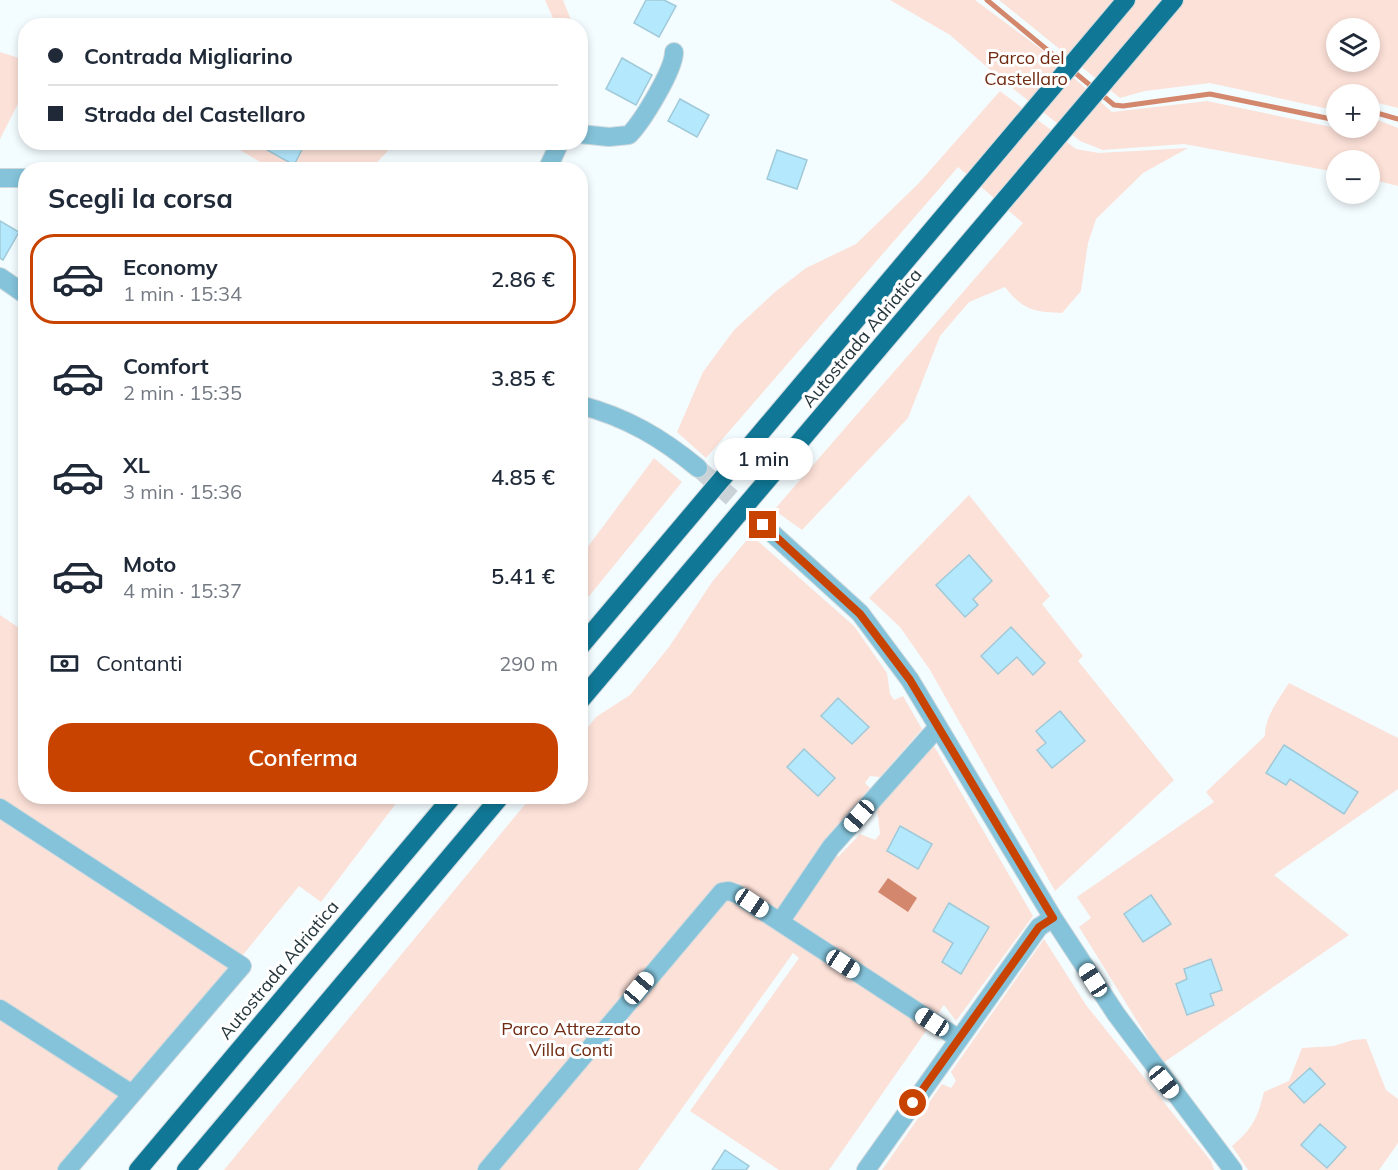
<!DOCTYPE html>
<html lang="it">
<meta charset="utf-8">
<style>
body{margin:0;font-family:Mulish,sans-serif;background:#f2f2f3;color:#1f2937;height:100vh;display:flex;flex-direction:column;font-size:22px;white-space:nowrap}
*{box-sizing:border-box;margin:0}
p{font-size:20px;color:#747a83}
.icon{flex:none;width:33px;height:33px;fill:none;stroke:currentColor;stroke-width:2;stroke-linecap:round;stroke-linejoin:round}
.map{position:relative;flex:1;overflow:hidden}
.sheet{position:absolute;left:18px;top:162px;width:570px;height:642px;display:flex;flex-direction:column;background:#fff;border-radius:24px;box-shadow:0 3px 9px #0003}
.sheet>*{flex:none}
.hud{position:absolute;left:18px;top:18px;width:570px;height:132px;border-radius:24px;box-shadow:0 3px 9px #0003;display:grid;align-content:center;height:132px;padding:0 30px;background:#fff}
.tools{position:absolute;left:1326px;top:18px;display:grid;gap:12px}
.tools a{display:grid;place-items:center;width:54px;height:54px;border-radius:50%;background:#fff;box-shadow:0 3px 9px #0003;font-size:30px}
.end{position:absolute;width:27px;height:27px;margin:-14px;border:8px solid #c84300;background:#fff;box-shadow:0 0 0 3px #fff}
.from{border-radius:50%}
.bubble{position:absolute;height:42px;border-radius:21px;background:#fff;box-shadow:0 3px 9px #0003;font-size:20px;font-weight:600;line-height:42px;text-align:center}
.car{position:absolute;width:18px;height:36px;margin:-18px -9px;border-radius:8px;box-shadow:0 0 4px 2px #0007;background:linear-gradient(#fff 24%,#345 0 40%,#fff 0 76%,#345 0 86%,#fff 0)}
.hud b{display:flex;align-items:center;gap:21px;height:57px;font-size:22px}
.hud b+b{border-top:2px solid #e0e1e3}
.hud i{width:15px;height:15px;background:#1f2937}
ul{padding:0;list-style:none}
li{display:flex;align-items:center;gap:18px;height:90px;margin:0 12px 9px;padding:0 18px;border:3px solid transparent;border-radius:24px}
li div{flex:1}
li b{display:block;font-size:22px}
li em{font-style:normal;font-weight:600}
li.active{border-color:#c84300}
li>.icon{width:54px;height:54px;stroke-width:1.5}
h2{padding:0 30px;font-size:27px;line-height:72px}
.pay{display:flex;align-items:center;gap:15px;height:66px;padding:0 30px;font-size:22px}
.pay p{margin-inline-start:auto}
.button{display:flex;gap:12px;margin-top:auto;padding:12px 30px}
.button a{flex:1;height:69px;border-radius:24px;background:#c84300;color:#fff;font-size:24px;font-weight:600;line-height:69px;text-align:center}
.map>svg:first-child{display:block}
.green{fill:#fce1d8;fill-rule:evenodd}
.water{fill:#d3876d}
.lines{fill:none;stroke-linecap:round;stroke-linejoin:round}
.stream{stroke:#d3876d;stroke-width:5}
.building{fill:#b4e8fd;stroke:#a0c9d8;stroke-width:1.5}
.minor-tunnel{stroke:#cad4d8;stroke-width:18;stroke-dasharray:18 9;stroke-linecap:butt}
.minor-casing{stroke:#ced8dc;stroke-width:20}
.highway-casing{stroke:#ced8dc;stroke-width:20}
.minor{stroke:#84c3da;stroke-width:18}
.highway{stroke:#107896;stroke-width:18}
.route{stroke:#c84300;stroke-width:8}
.labels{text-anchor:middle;stroke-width:6;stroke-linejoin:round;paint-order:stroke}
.park-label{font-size:18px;fill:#702b12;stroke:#fff}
.street-label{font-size:18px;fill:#25363c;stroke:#fff}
</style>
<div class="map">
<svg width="1398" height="1170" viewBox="0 0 1398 1170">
<rect width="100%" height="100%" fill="#f3fcff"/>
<!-- green -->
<path class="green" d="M545,0H563L573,25H556Z
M890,0H975L1045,52L1112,112L1207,101L1336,128H1370V117L1398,128V186L1370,179V160H1336V172L1184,144L1103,150L1080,141L1002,80L950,35Z
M999,0H1398V108L1370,101V94H1336V107L1324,108L1210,83L1145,91L1120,98ZM1336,28H1370V62H1336Z
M0,52L25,60V90L0,139Z
M1000,91L1076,149L1099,153L1188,148L1143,173L1096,219L1088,243L1081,291L1062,313C1033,312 1023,310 1005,287L969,302L940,336L908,418L802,530L774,510L1023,223L958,167L706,458L677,432L703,372L734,330L775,292L806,268L856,244L918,184Z
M228,143H395L370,170L272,169Z
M654,458L682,482L581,606V556Z
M969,495L1050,596L1042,604L1083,656L1078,661L1174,780L1055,891L930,670L900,627L869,598ZM968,555L992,581L973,599L978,605L965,617L936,585ZM1011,627L1045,663L1033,674L1017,657L998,674L981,656ZM1060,711L1085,741L1052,768L1037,750L1046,743L1036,731Z
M751,535L854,626L887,673L890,694L894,700L903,696L922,729L880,777L870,776L865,783L870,788L825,839L838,857L860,834L875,840L880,834L877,808L934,746L1033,916L956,1021L944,1005L829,1170H779L690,1111L799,958L793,953L638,1170H224L531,797L580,796L581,736L596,717L630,695L669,647L712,582ZM838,698L869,727L853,744L821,716ZM900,826L932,844L918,868L887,851ZM949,903L989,927L961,974L942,962L953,943L933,931Z
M0,615L25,632L26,796L401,797L321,902L299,886L242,956L0,798Z
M1289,683L1398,738V789L1274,875L1349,935L1163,1063L1079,927L1091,918L1077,897L1214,802L1206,792L1265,736C1265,716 1279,699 1289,683ZM1284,746L1358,793L1344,814L1290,779L1286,785L1267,773ZM1151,895L1171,924L1143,942L1124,914ZM1211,960L1222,990L1210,994L1214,1005L1187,1014L1176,984L1187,979L1184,969Z
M0,820L228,968L131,1083L0,999Z
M1044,939L1086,1005L1211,1161L1214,1170H882L942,1084L951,1088L956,1081L951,1072Z
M0,1017L121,1094L58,1170H0Z
M1366,1039L1386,1090L1398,1099V1143L1379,1170H1248L1232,1146C1253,1128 1257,1119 1264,1092L1289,1081L1302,1048L1334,1046L1353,1040ZM1309,1068L1325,1084L1304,1103L1289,1087Z"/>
<!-- water -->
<path class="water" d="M888,878L917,898L908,912L878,892Z"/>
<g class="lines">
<!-- stream -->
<path class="stream" d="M987,0L1114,105L1123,106L1210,94L1336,120
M1370,111L1398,119"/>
</g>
<!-- building -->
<path class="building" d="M646,0H664L676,6L659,37L634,23Z
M622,58L652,75L636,105L606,89Z
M680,99L709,115L697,137L668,121Z
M271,142H306L294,165L267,150Z
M777,150L807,160L797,189L767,179Z
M0,221L19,232L3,260L0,258Z
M969,555L992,581L973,599L978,605L965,617L936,585Z
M1011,627L1045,663L1033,675L1017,657L998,674L981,656Z
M838,698L869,727L852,744L821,716Z
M1060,711L1085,741L1052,768L1037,750L1046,743L1036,731Z
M1284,745L1358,792L1344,814L1290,779L1286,785L1266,773Z
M804,749L835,778L818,796L787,767Z
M900,826L932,844L918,869L887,851Z
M1151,895L1171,924L1143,942L1124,914Z
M949,903L989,927L961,974L942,962L953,943L933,931Z
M1211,959L1222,990L1210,994L1214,1005L1187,1015L1176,984L1187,979L1184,969Z
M1310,1068L1325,1084L1304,1103L1289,1087Z
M1320,1124L1346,1147L1327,1168L1301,1145Z
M725,1150L749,1166L746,1170H712Z"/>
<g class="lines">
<!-- minor-tunnel -->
<path class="minor-tunnel" d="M698,468L763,525"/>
<!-- minor casing -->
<g class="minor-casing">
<path id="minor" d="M580,134L609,137L629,135C642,122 674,70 674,52
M547,170L560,142
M0,178H26
M0,277L26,295
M580,405C626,417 662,438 698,468
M763,525L860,613L910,680L1053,918L1116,1014L1233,1170
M0,808L242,966L67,1170
M780,922L831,847L938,727
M0,1009L132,1094
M487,1170L722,892L729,891L737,894L959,1039
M866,1170L1039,927L1053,918"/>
</g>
<!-- highway casing -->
<g class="highway-casing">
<path id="highway" d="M580,647L1126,0
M580,701L1174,0
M138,1170L453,796
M186,1170L501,796"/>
</g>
<!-- minor -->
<use href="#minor" class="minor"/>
<!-- highway -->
<use href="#highway" class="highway"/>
</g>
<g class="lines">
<!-- route -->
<path class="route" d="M763,525L860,614L910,680L1053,918L1039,927L913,1103"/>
</g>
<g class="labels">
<!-- park labels -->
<g class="park-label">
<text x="1026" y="64">Parco del<tspan x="1026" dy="21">Castellaro</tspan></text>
<text x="571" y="1035">Parco Attrezzato<tspan x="571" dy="21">Villa Conti</tspan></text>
</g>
<!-- street labels -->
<g class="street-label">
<text transform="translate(862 338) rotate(-50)" y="6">Autostrada Adriatica</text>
<text transform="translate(279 970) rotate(-50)" y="6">Autostrada Adriatica</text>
</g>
</g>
</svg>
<div class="tools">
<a><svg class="icon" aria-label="layers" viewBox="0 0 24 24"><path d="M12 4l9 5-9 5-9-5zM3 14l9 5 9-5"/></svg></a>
<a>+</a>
<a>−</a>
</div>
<i class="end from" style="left:913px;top:1103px"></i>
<i class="end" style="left:763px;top:525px"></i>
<div class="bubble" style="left:714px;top:438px;width:99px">1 min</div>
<i class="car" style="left:859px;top:816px;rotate:221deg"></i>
<i class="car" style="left:752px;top:903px;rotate:124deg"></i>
<i class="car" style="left:843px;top:964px;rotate:123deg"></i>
<i class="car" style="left:1093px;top:980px;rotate:327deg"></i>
<i class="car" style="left:639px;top:988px;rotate:40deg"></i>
<i class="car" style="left:932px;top:1022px;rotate:303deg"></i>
<i class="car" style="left:1164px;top:1082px;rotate:141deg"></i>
<div class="hud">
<b><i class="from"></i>Contrada Migliarino</b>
<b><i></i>Strada del Castellaro</b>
</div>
<section class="sheet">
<h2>Scegli la corsa</h2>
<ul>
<li class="active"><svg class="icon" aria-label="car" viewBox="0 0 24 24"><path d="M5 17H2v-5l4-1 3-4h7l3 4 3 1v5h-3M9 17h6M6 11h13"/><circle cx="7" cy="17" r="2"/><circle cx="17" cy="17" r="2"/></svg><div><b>Economy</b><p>1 min · 15:34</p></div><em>2.86 €</em></li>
<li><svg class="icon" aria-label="car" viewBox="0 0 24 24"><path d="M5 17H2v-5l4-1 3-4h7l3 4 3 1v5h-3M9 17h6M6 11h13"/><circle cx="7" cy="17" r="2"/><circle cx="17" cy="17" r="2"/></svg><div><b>Comfort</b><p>2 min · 15:35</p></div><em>3.85 €</em></li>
<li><svg class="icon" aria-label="car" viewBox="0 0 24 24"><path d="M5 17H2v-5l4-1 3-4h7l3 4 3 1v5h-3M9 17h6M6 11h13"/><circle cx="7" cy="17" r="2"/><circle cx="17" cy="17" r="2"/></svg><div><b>XL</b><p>3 min · 15:36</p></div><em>4.85 €</em></li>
<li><svg class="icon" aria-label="car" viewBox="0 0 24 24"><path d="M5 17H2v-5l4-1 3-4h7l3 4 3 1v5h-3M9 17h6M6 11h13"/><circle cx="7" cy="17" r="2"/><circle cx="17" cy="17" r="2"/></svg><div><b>Moto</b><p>4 min · 15:37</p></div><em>5.41 €</em></li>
</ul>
<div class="pay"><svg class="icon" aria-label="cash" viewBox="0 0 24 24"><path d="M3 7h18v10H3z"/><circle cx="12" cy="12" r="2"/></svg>Contanti<p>290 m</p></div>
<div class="button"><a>Conferma</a></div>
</section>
</div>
